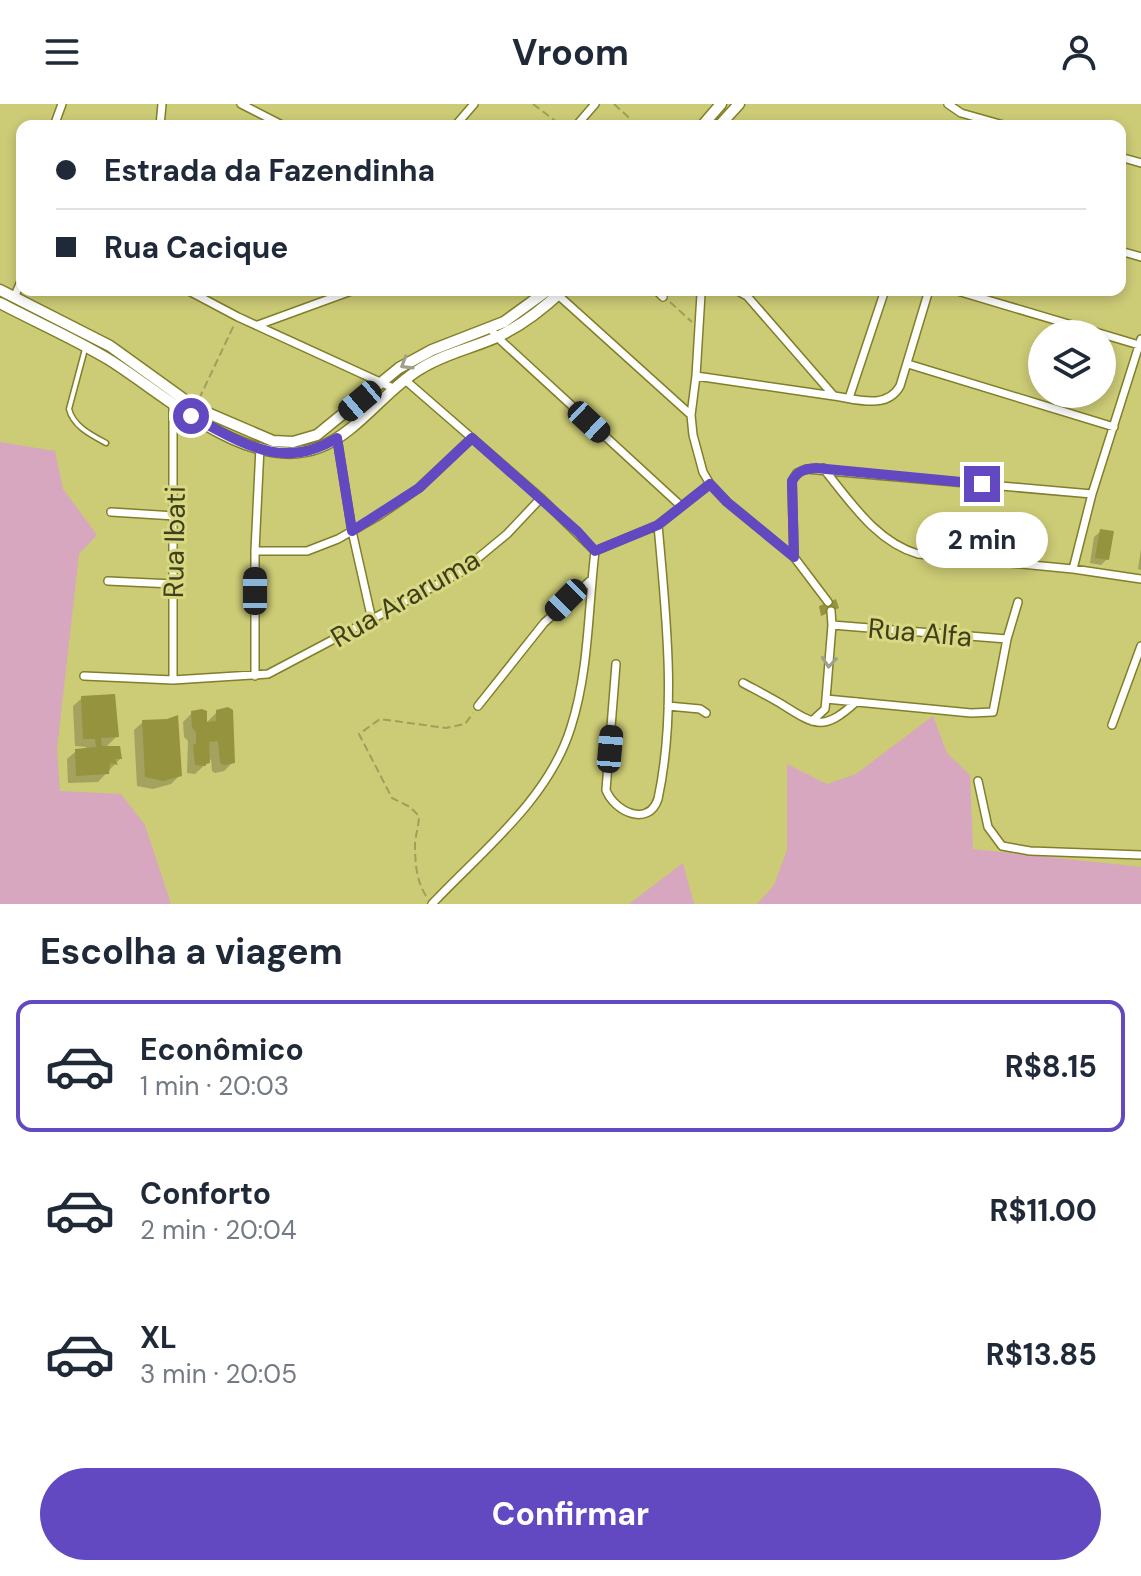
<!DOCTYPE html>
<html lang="pt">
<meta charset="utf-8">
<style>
body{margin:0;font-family:"DM Sans",sans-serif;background:#f6f6f7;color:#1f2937;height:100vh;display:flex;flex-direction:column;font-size:30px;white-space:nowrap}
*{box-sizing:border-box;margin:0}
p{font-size:26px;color:#747a83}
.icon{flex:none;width:44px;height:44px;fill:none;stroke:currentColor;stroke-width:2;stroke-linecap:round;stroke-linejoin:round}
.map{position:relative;height:800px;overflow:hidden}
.panel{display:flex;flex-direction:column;background:#fff;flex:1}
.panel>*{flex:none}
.guide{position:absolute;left:16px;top:16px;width:1110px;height:176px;border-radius:16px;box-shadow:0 4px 12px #0003;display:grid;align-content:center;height:176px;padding:0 40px;background:#fff}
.controls{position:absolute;left:1028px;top:216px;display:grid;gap:16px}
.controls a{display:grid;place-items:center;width:88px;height:88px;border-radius:50%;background:#fff;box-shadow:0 4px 12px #0003;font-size:40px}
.end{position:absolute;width:36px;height:36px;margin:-18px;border:10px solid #6248c1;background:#fff;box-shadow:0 0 0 4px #fff}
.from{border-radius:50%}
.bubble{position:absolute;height:56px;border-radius:28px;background:#fff;box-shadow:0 4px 12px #0003;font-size:26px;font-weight:700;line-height:56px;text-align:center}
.car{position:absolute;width:24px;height:48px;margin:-24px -12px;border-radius:10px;box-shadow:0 0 6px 2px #0007;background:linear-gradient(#222 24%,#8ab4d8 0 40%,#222 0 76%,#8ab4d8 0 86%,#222 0)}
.guide b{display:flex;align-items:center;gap:28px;height:76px;font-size:30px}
.guide b+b{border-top:2px solid #e0e1e3}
.guide i{width:20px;height:20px;background:#1f2937}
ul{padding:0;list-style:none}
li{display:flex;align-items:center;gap:24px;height:132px;margin:0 16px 12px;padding:0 24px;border:4px solid transparent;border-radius:16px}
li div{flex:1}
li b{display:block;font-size:30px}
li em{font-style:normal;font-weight:700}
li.on{border-color:#6248c1}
li>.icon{width:72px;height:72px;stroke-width:1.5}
h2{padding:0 40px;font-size:36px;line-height:96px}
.primary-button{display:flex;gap:16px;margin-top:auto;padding:16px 40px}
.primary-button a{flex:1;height:92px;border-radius:48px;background:#6248c1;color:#fff;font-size:32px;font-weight:700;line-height:92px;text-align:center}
header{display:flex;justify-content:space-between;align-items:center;height:104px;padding:0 40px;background:#fff;font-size:36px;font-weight:700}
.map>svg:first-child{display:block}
.green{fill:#d6a7be}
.shadow{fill:#0003}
.building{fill:#95933e}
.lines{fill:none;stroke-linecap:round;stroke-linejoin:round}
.service-casing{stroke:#817f28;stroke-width:7}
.minor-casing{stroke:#817f28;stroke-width:10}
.secondary-casing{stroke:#817f28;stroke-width:13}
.path{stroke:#a09f5a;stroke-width:2;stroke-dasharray:8 4;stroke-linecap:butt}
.service{stroke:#fff;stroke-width:4}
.minor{stroke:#fff;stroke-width:7}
.secondary{stroke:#fff;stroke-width:10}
.oneway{stroke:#a09f8e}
.route{stroke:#6248c1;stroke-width:10}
.labels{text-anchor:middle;stroke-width:6;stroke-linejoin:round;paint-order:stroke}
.street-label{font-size:28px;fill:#403f1c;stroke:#d9d883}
</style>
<header><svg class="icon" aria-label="menu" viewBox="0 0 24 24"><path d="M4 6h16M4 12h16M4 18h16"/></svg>Vroom<svg class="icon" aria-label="person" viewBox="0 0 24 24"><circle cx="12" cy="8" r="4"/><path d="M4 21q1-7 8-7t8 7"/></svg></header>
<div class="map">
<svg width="1141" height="800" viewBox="0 0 1141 800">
<rect width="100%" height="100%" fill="#cccb76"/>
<!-- green -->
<path class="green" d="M0,338L55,347L63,385L97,431L79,450L57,645L60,687L121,690L145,721L171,800H0Z
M933,612L947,649L970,671L973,745L1141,763V800H757L774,781L787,746V660L827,680L856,670Z
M683,759L694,800H629Z"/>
<!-- shadow -->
<path class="shadow" d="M1101,427L1107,455L1101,461L1090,459L1094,433Z
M1141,445V466L1138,465Z
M82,594L117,632L105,644L120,655L98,678L68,679L67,655L76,647L86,646V643L75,642L73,602Z
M217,608L233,658L224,667L215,669L212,667L211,655L195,670L187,669L188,637L184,633L183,618L192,609L205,620Z
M143,618L180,671L171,680L153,685L137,682L134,626Z"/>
<!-- building -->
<path class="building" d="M1100,425L1114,427L1109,456L1095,454Z
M836,495L839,504L821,512L819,502Z
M115,590L119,633L101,634L102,642H120L122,655H115L118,661L110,659L109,670L76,672L75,645L96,643L95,635H83L81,592Z
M228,603L233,606L235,659L224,661L220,659L218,637L209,638L210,659L206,660V662L195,661L193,641L196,639V628L192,624L191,607L202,605L207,607V618L216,617V606Z
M178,611L182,672L163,677L145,673L142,616L167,615Z"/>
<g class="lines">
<!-- service casing -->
<g class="service-casing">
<path id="service" d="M85,245L69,305C73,322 91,331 106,339"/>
</g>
<!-- minor casing -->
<g class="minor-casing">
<path id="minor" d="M241,0L284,22
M948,0L961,9L1007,22
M54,22L62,0
M160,22L162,0
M455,22L474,0
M576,22L595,0
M1120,53L1141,59
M1120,147L1141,153
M187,186L238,213L393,284
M656,186L663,193
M704,186L701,190L696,272L691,311L693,331L703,368L710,380L727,398L794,453L828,498
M736,186L747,192L834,292C856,295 887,306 900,282L929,186
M954,186L1139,241
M558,191L691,311
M14,194L22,175
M258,221L354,186
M491,225L497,233L681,402
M908,260L1114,323
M696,272L834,292
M404,275L541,394L595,447
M849,294L885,186
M337,334L352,427L372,516
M823,364C850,397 876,438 918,450L1073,465L1141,475
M111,408L175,412
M255,447H307L338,435L380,411L419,384L472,334
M595,447L658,421L710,380
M794,453L792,377L797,369L806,365L1092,390
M1073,465L1092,390L1141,235
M108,477L173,480
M832,521L1007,535
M616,560L606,686C614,707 648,724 658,695C677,606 666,511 658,421
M84,572L173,576L268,570L461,468L507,430L541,394
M255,572V447L260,343
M173,576V301
M743,579C756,586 770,593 783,601C816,622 824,627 856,598
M826,595L971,609L993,608L1007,535L1018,498
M478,602L544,519L592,475
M668,602L700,605L706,609
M812,617L825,605L826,595L832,521L831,507
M1112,621L1141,542
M978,677L988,723L1002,742L1030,747L1141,751
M432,800C482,747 549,695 571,623C589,567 588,506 595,447"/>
</g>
<!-- secondary casing -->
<g class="secondary-casing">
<path id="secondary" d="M702,22L721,0
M719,22L739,0
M0,186L110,242L196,304L273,337L293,338L317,331L399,264L432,246L504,218L548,186
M0,199C36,218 73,234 108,255C165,290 249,371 320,343C357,329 385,286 420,265C445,249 473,244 499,232C522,221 544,204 563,186"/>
</g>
<!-- path -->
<path class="path" d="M533,0L562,22
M614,0L638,22
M670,198L692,218
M199,295L234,221
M426,792C416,776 415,758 415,739C416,729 419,721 419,712L410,703L392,694L359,630L380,615L446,624L465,620L473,609"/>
<!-- service -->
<use href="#service" class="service"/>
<!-- minor -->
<use href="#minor" class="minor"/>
<!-- secondary -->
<use href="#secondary" class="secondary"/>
</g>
<!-- one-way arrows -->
<defs><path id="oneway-chevron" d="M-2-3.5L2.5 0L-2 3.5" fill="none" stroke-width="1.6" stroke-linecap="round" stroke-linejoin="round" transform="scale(2)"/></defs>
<g class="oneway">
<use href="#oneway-chevron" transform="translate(406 260) rotate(148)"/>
<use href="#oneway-chevron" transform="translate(829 558) rotate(95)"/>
</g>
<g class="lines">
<!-- route -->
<path class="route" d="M191,312C241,338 282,368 337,334L352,427L419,384L472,334L578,428L595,447L658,421L710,380L727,398L794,453L792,377C798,367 804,365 816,364L982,380"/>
</g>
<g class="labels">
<!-- street labels -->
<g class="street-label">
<text transform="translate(174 438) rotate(-89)" y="10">Rua Ibati</text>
<text transform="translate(405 494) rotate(-30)" y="10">Rua Araruma</text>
<text transform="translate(920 528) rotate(5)" y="10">Rua Alfa</text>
</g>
</g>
</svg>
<div class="controls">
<a><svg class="icon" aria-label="layers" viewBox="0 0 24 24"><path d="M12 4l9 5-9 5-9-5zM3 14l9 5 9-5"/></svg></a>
</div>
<i class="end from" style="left:191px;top:312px"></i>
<i class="end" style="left:982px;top:380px"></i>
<div class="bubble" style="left:916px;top:408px;width:132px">2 min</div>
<i class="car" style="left:360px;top:297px;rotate:230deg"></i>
<i class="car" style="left:589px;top:318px;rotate:133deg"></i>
<i class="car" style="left:255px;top:487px;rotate:0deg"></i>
<i class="car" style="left:566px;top:496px;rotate:225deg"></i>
<i class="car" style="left:610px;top:645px;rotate:5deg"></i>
<div class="guide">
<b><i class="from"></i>Estrada da Fazendinha</b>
<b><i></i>Rua Cacique</b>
</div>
</div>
<section class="panel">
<h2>Escolha a viagem</h2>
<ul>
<li class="on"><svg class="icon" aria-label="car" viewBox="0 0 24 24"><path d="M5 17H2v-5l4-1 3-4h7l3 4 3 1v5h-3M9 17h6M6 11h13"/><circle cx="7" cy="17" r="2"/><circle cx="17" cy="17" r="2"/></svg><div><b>Econômico</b><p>1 min · 20:03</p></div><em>R$8.15</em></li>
<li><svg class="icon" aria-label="car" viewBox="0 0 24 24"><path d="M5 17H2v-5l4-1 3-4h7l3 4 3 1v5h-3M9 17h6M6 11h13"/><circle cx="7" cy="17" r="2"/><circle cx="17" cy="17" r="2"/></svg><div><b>Conforto</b><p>2 min · 20:04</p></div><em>R$11.00</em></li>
<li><svg class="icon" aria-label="car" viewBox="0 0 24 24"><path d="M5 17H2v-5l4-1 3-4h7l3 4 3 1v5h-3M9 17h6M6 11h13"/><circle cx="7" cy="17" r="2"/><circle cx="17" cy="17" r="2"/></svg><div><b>XL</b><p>3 min · 20:05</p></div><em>R$13.85</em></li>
</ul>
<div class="primary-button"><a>Confirmar</a></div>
</section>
